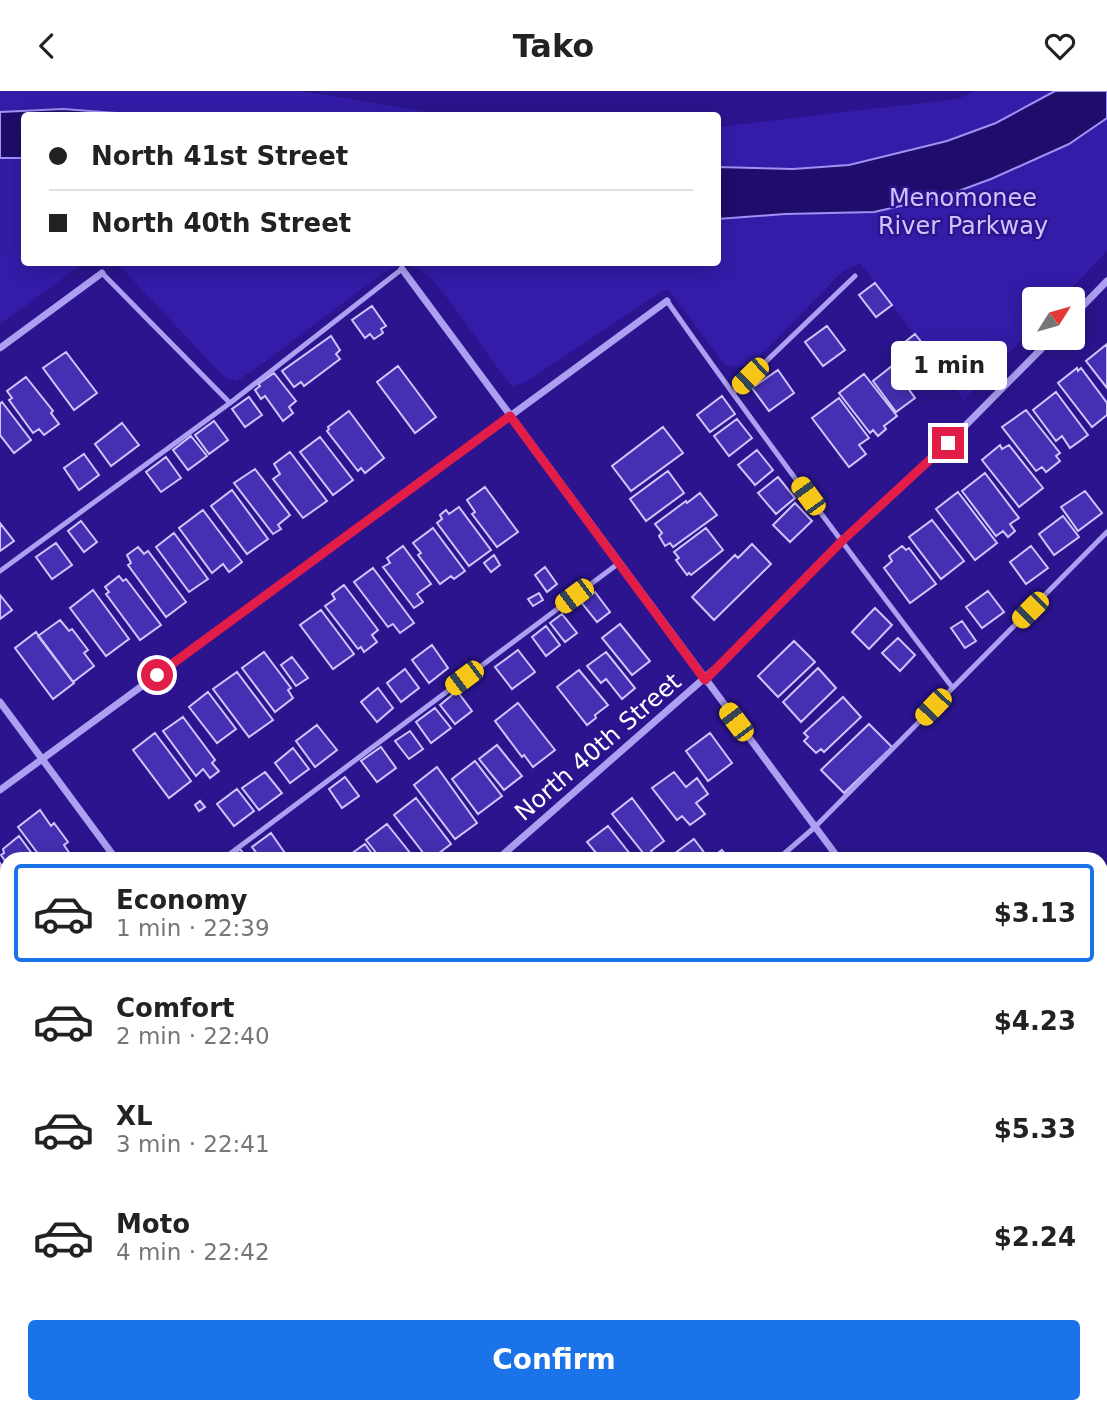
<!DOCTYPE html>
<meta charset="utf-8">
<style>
body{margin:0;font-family:"DejaVu Sans",sans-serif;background:#f6f6f6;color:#222;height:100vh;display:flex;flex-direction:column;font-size:26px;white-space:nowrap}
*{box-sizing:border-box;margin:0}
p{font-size:23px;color:#767676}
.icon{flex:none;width:38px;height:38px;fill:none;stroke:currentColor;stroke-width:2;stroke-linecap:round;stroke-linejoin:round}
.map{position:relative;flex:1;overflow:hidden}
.sheet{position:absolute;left:0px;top:761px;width:1108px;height:562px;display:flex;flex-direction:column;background:#fff;border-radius:21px 21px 0 0;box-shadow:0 4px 18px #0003}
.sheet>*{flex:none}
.banner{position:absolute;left:21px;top:21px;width:700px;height:154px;border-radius:7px;box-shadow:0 4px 18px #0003;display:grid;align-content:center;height:154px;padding:0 28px;background:#fff}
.needle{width:46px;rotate:53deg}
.controls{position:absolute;left:1022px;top:196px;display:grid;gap:14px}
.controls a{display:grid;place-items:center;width:63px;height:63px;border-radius:7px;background:#fff;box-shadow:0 4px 18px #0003;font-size:35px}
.end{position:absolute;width:32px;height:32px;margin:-16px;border:9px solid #e11d48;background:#fff;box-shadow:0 0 0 4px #fff}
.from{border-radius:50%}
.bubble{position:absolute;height:49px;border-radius:7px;background:#fff;box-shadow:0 4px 18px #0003;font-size:23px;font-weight:700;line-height:49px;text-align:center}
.car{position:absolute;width:21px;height:42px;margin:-21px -10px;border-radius:9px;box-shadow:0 0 5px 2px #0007;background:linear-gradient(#f5c518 24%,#345 0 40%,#f5c518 0 76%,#345 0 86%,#f5c518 0)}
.banner b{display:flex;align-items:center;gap:24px;height:66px;font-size:26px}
.banner b+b{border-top:2px solid #e0e0e0}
.banner i{width:18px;height:18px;background:#222}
ul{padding:12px 0 0;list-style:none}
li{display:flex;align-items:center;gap:21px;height:98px;margin:0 14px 10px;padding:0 14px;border:4px solid transparent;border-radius:7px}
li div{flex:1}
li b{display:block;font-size:26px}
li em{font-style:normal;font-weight:700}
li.current{border-color:#1a73e8}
li>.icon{width:63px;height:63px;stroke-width:1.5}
.action{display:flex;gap:14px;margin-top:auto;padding:14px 28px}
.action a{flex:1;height:80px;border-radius:7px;background:#1a73e8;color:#fff;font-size:28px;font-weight:700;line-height:80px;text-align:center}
header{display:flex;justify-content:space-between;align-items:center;height:91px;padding:0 28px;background:#fff;font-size:32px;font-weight:700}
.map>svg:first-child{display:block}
.green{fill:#341ca8}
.water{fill:#1f0c6b;stroke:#a091f4;stroke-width:2}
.building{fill:#462fb2;stroke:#cfc5fc;stroke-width:2}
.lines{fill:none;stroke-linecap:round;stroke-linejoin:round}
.lane{stroke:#ad9ff1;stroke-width:5}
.street{stroke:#ad9ff1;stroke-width:7}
.secondary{stroke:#d6cdfb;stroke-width:14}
.route{stroke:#e11d48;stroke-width:9}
.labels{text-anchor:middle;stroke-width:5;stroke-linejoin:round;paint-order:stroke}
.park-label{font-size:24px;fill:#cfc5fc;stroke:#2b148e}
.street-label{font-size:24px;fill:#fff;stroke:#2b148e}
</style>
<header><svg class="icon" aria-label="back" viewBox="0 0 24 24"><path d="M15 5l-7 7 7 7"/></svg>Tako<svg class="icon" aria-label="heart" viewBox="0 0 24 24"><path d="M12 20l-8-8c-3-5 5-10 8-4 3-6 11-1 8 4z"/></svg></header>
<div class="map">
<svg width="1107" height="1322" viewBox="0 0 1107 1322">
<rect width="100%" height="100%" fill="#2b148e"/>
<!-- green -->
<path class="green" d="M0,0H300L445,24H24V172H84L0,233Z
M977,0H1107V160L1061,208H1034V236L964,309L860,172L842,181L753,272C743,276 735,276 725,274L669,199H664L526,291L513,295L508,291L452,213L431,187L421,179L411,175H400L384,181L258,276L236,290L224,286L117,172H718V36L957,8Z
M1107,1117V1322H833L841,1316H1101V1122Z
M5,1149L7,1152V1316H133L137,1322H0V1153Z"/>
<!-- water -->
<path class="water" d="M1055,0H1107V27L1069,53L991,88L945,105L874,121L785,123L718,128V76L793,78L849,74L947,50L996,32Z
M63,18L143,24H24V67H0V21Z"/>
<!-- building -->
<path class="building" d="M875,192L892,214L876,226L859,204Z
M372,215L386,235L381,238L383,242L374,248L370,243L365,247L352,229Z
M827,235L845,259L823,275L805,251Z
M915,243L943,278L926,291L917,280L915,282L899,262L902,258L900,255Z
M331,245L340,259L336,263L340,268L304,295L301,291L294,296L282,280Z
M1107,253V297L1086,270Z
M66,261L97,302L74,319L43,277Z
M398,275L436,326L415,342L377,291Z
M892,275L915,307L896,321L873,290Z
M1077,277L1078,280L1081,277L1107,312V324L1092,336L1058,292Z
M778,279L794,302L769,320L752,297Z
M274,282L296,310L289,316L293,322L283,330L265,305L261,308L255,299L260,295L258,293Z
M864,283L897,325L884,335L886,338L878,345L873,339L870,342L839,302Z
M26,286L53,320L51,322L59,333L44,344L39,338L33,342L9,309L12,307L7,300Z
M1056,301L1088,344L1070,357L1062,345L1056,350L1033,319Z
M722,305L735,323L710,341L697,324Z
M249,306L262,324L245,336L232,318Z
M839,307L869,347L859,354L866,363L849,376L812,327Z
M2,311L31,349L14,362L0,344V313Z
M1026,319L1060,362L1056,365L1060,370L1046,381L1042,376L1036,380L1002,336Z
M349,320L384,367L365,382L361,377L358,380L327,340L329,338L328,336Z
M737,328L752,347L729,365L714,345Z
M214,330L228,349L209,363L195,344Z
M122,332L139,354L111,375L95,353Z
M663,336L683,362L631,400L612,375Z
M191,345L207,365L188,379L173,359Z
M320,346L353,389L333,404L300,361Z
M1000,354L1002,358L1009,354L1043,397L1019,416L982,369Z
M757,359L773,379L755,394L738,374Z
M290,361L327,410L303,427L273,388L280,383L274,373Z
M84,363L99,384L79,399L64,377Z
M166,366L181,387L161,401L146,381Z
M255,378L290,424L278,434L281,438L273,443L234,392Z
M668,380L684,402L646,430L630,408Z
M985,382L1019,427L1010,433L1015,440L1008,446L1003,440L996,445L962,400Z
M778,386L795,407L776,423L758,402Z
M485,396L518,441L497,456L472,423L475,421L467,409Z
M232,399L268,448L247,463L211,415Z
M1085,400L1102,422L1078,440L1061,416Z
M958,401L997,452L975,469L936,418Z
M700,402L717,424L673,456L670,452L665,455L659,445L662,442L655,433L686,410L687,412Z
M795,412L812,430L790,451L773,434Z
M459,416L491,459L469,475L437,432L442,428L440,424L446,419L449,423Z
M203,419L242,471L229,481L223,473L212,482L179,437Z
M1063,425L1079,446L1054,464L1039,443Z
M932,429L964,470L941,488L909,446Z
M81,430L97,451L84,461L68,440Z
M0,432L14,450L0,460Z
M433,437L465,480L454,488L451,485L440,493L418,464L421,462L413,452Z
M706,437L723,459L691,484L689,482L687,484L676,469L679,467L674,461Z
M174,442L208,488L189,501L156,456Z
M56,452L72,474L52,488L36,466Z
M752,453L771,473L714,529L692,506L735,464L738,467Z
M403,455L431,493L417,503L423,511L414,517L383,476L390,472L387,467Z
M902,455L906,459L909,457L936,493L910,512L884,477L892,470L889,465Z
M1031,455L1048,477L1026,493L1010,471Z
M138,456L144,463L148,460L186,511L166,526L128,474L131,472L127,464Z
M494,464L500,474L491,481L484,472Z
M545,476L557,493L547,501L535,484Z
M373,477L414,532L400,542L393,533L388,536L354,491Z
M119,485L123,490L126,488L161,534L140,549L106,503L109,501L105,496Z
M344,494L378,539L372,544L377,551L364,561L361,556L358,558L325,515L335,508L332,503Z
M93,499L129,548L106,565L70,517Z
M988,500L1004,521L982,537L966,516Z
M595,501L610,521L597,531L581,511Z
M539,502L543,509L533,515L528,508Z
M0,504L12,519L0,528Z
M875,517L892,534L869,558L852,541Z
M321,519L354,563L333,578L300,534Z
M562,523L577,542L565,551L550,532Z
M60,529L69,540L72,538L88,559L84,562L94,575L73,591L38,545Z
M962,530L976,550L965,557L951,537Z
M620,533L650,570L632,584L602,547Z
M546,535L560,554L546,565L532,546Z
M36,541L74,592L53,608L15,557Z
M898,547L915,564L900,580L882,562Z
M794,550L815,571L778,606L758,585Z
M432,554L448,577L429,592L412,569Z
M518,559L535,581L512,598L495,576Z
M264,561L291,597L288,599L293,607L275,621L242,577Z
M606,561L635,597L622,608L606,588L601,592L587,575Z
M292,566L308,587L296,595L281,574Z
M818,577L836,597L801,631L783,611Z
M405,578L419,597L401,611L387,592Z
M579,579L608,614L595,624L596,627L587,634L557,596Z
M237,581L273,629L249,646L213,598Z
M378,597L393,617L377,631L361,611Z
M457,600L472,620L455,633L440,614Z
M208,601L236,638L217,652L189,616Z
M843,606L861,626L824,661L821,658L816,662L804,650L808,646L804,642Z
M518,612L555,659L533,676L524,664L522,666L495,630Z
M435,617L451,637L431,652L416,631Z
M183,626L215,669L212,672L219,680L210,687L203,678L196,685L163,640Z
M869,633L892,656L844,702L821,679Z
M317,634L337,659L315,676L296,650Z
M410,640L423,658L409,668L395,650Z
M155,642L191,690L169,707L133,659Z
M710,642L732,672L708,690L686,660Z
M497,654L522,685L504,699L479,668Z
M381,656L396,677L377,691L361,670Z
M293,657L309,678L290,692L275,672Z
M475,670L502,705L478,723L452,688Z
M437,676L477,732L455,748L414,694Z
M265,681L282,702L259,719L242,697Z
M674,681L686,696L697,687L708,703L696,712L705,723L690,734L682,725L677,729L652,697Z
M345,686L359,705L342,717L329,698Z
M237,698L254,720L234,735L217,713Z
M416,707L451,753L431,768H428L394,724Z
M632,707L664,750L651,760L657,768H648L612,723Z
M200,710L205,716L199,720L195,714Z
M40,719L51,735L54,732L68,751L64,754L72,766L76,763L80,768H42L18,736Z
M387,733L415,768H381L366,749Z
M608,735L634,768H601L587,751Z
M271,742L287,765L283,768H261L252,756Z
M19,745L36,768H7V773L1,764L4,762L3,758Z
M694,748L709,768H678L674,763Z
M365,753L376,768H344Z
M240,758L248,768H226Z
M722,759L729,768H710Z
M0,772L7,782V821L3,815L0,818Z
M0,894L7,903V917L0,923Z
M1107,907V943L1101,934V912Z
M3,955L7,960V980L3,983L0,979V957Z
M1101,979L1107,988V1032L1101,1037Z
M1,1017L7,1026V1067L4,1069L0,1064Z
M0,1083L7,1092V1106L0,1111Z
M217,1316H228L233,1322H209Z
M330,1316H364L357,1321L358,1322H334Z
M593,1316H653L657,1322H597Z"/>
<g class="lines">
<!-- lane -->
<path class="lane" d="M102,182L230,312
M667,210C759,341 855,469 952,596
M733,302L855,185
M0,480L230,312L402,178
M223,768L619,472
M778,768L815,736L1107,441
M0,941L7,936
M820,1316L825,1322
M840,1322L848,1316"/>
<!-- street -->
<path class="street" d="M402,178L839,768
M1073,225L1107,190
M0,257L102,182
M0,611L116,768
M0,699L667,210
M498,768L725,569L842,450L965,335L1052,247
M1101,1121L1104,1126
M450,1322L458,1316"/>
<!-- secondary -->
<path class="secondary" d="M1101,839L1107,834
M521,1316L525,1322"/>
</g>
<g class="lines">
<!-- route -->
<path class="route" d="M157,584L510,325L705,589L842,450L948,352"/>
</g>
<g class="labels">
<!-- park labels -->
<g class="park-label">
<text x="963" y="115">Menomonee<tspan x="963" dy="28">River Parkway</tspan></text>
</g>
<!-- street labels -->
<g class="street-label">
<text transform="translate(598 656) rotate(-41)" y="8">North 40th Street</text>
</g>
</g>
</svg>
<div class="controls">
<a><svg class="needle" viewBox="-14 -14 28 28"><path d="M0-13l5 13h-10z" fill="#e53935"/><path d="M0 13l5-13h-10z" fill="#767676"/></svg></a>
</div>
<i class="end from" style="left:157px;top:584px"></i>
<i class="end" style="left:948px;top:352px"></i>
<div class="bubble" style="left:891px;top:250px;width:116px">1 min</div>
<i class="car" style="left:750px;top:285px;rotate:226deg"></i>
<i class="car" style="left:808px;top:405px;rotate:324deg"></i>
<i class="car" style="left:574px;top:505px;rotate:233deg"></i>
<i class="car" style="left:1030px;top:519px;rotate:225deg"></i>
<i class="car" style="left:464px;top:587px;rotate:233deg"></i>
<i class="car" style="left:933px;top:616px;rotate:224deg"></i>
<i class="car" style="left:736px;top:631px;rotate:323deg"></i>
<div class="banner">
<b><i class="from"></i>North 41st Street</b>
<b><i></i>North 40th Street</b>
</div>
<section class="sheet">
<ul>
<li class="current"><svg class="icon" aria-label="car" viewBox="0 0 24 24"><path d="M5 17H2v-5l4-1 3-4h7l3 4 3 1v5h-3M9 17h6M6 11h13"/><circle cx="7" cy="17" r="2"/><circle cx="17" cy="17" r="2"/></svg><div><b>Economy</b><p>1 min · 22:39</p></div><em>$3.13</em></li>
<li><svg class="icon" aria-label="car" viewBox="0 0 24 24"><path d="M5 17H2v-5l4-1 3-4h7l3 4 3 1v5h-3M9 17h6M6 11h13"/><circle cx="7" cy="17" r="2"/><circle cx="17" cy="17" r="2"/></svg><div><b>Comfort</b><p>2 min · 22:40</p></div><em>$4.23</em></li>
<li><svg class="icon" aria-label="car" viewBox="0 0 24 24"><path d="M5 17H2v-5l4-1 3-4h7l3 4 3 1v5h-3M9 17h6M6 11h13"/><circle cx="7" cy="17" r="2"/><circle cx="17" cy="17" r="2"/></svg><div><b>XL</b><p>3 min · 22:41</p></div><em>$5.33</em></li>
<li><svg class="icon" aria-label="car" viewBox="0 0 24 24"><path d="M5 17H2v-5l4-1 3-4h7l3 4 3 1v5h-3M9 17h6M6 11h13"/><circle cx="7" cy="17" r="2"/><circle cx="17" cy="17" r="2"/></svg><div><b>Moto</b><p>4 min · 22:42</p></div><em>$2.24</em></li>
</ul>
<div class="action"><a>Confirm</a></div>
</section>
</div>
